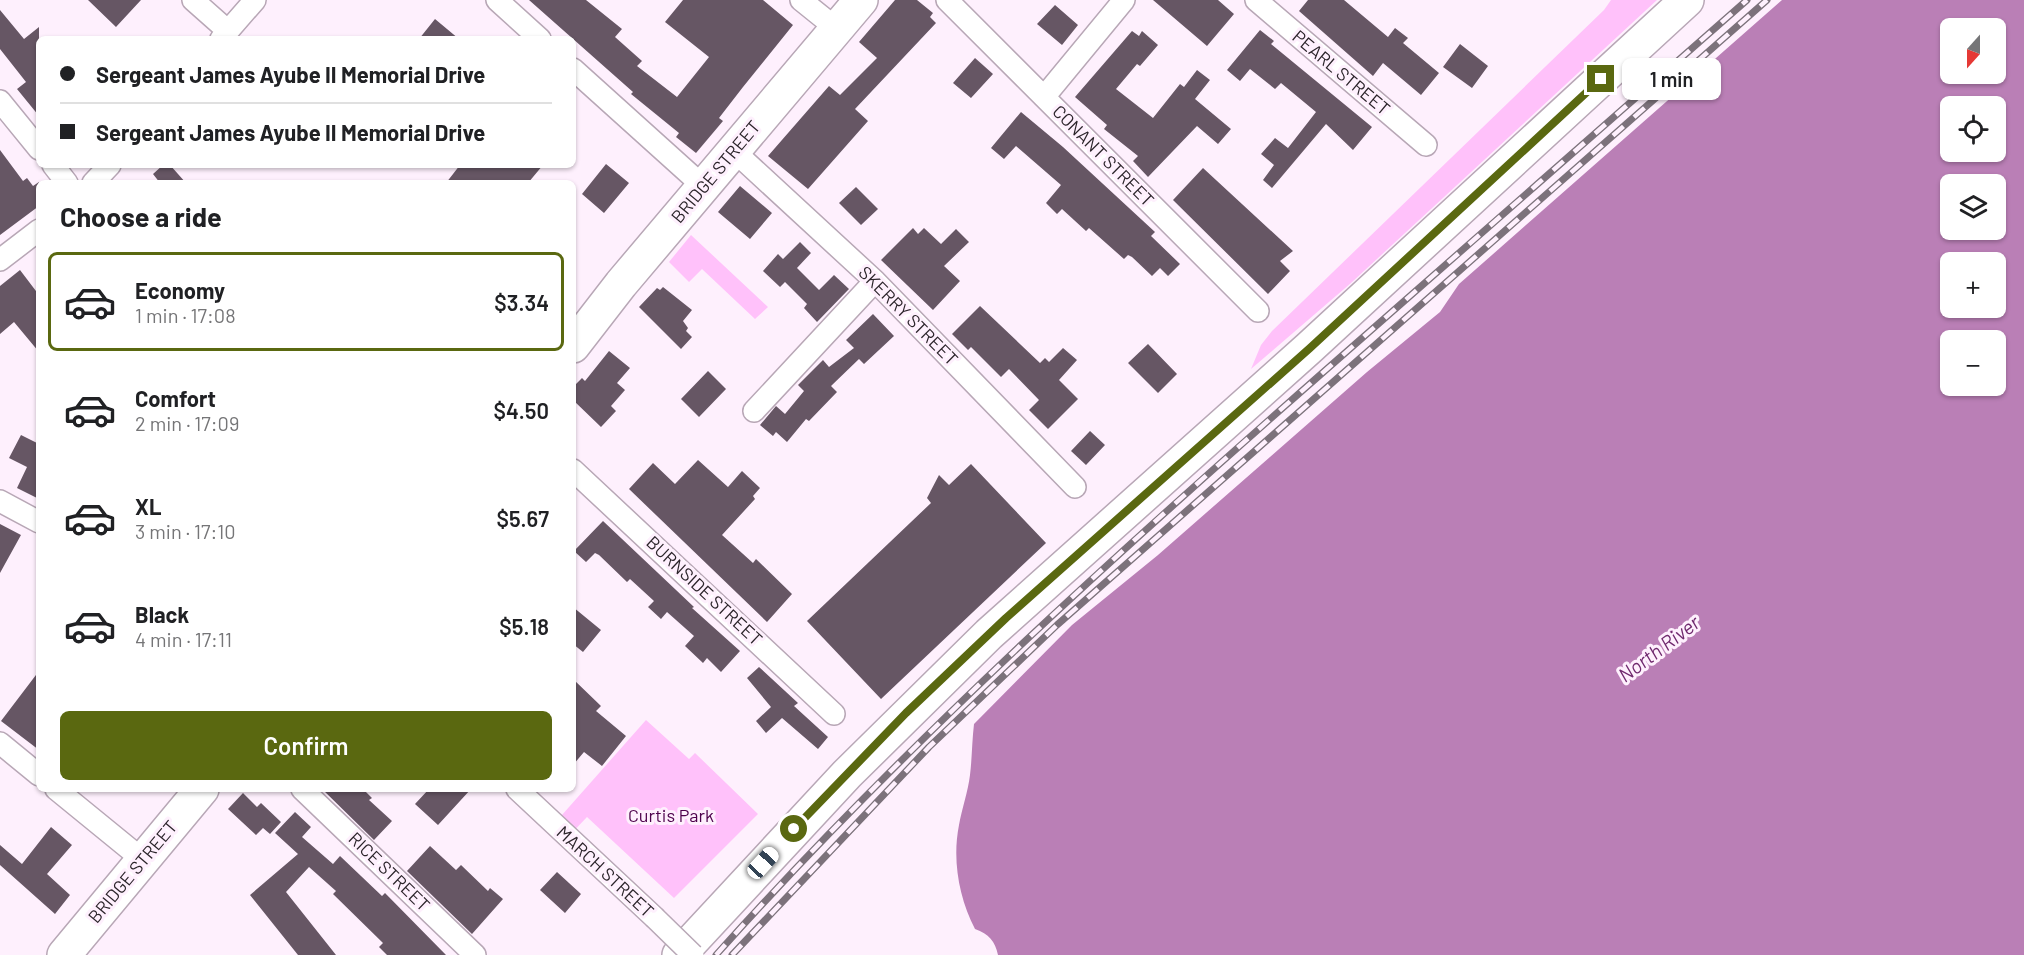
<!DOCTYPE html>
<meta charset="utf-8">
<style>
body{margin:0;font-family:Barlow,sans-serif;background:#f6f6f6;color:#202124;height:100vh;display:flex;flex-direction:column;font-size:22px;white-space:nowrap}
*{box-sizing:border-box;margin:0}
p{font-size:20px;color:#757577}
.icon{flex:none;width:33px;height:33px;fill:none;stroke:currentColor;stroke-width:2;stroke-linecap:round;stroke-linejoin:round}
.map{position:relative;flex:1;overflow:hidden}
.side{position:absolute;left:36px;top:180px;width:540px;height:612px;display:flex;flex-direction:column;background:#fff;border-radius:9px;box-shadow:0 2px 4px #0004}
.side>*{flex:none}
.guide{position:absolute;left:36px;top:36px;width:540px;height:132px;border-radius:9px;box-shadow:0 2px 4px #0004;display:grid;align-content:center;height:132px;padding:0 24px;background:#fff}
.needle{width:39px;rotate:201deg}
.controls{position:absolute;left:1940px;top:18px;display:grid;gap:12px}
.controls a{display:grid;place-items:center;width:66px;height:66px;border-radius:9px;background:#fff;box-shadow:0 2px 4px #0004;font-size:30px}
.end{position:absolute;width:27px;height:27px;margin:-14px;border:8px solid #5a6810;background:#fff;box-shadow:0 0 0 3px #fff}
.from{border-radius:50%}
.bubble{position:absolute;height:42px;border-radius:9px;background:#fff;box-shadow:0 2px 4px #0004;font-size:20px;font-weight:600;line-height:42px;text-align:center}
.car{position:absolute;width:18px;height:36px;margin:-18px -9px;border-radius:8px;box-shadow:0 0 4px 2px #0007;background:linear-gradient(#fff 24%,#345 0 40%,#fff 0 76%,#345 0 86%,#fff 0)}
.guide b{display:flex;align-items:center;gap:21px;height:57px;font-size:22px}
.guide b+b{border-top:2px solid #e0e0e0}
.guide i{width:15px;height:15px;background:#202124}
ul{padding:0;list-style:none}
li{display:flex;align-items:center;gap:18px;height:99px;margin:0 12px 9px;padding:0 12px;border:3px solid transparent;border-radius:9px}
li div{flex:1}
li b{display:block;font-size:22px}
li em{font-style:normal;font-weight:600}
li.active{border-color:#5a6810}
li>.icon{width:54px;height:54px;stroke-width:1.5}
h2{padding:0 24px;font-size:27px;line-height:72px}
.primary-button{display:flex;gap:12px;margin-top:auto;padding:12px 24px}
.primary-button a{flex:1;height:69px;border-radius:9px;background:#5a6810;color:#fff;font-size:24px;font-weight:600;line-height:69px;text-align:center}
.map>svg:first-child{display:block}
.green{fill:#ffc1fa}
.water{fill:#ba7fb6;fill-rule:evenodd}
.building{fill:#665664}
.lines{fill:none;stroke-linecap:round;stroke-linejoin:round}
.street-casing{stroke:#b8a7b6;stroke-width:24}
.primary-casing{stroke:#b8a7b6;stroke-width:36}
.highway-casing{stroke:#b8a7b6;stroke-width:36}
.street{stroke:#fff;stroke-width:21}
.primary{stroke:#fff;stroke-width:33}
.highway{stroke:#fff;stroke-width:33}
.rail-casing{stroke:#7c727b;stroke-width:7}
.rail{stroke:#fef0fd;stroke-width:4.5;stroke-dasharray:14;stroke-linecap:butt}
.street-bridge-casing{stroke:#b8a7b6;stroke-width:24;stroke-linecap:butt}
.street-bridge{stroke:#fff;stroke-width:21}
.route{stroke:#5a6810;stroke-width:8}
.labels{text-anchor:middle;stroke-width:6;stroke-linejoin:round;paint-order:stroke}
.street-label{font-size:18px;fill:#2b242a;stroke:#fef0fd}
.park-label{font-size:18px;fill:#4c004b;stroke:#fef0fd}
.water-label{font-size:20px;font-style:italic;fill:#70296e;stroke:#fef0fd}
</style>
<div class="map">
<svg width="2024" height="955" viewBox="0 0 2024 955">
<rect width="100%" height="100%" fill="#fef0fd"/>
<!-- green -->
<path class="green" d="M1611,0H1657L1351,283L1251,369L1261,345L1272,331L1604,10Z
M691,235L768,307L755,319L702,269L689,282L669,262Z
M646,720L689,759L695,753L758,814L674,898L587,817L568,837L554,824Z"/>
<!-- water -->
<path class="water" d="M1782,0H2024V955H998C995,941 989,934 975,929C959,898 952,860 959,825C962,808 968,792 970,775C972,759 972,741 974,724L1072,625L1158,555L1367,372L1440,312L1459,284ZM1950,28H1995V74H1950ZM1950,106H1995V152H1950ZM1950,184H1995V230H1950ZM1950,262H1995V308H1950ZM1950,340H1995V386H1950Z"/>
<!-- building -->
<path class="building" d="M88,0H141L116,27Z
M529,0H586L622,29L615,37L642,61L637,66L677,97L709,57L665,22L683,0H763L793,25L743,87L719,118L723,121L696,153L676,137L679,133L631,94L633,92Z
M895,0H917L933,13L930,17L936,23L855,109L868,121L808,189L768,156L829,86L840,95L877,58L859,42Z
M1153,0H1218L1234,14L1207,46Z
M1308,0H1344L1388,37L1395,28L1408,38L1403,43L1439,73L1421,95L1383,63L1373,76L1299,11Z
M1055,5L1078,25L1062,45L1037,24Z
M0,10L24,39L39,27V116L17,89L26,82L0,49Z
M435,19L459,39H419Z
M1260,30L1274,41L1271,44L1372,127L1353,150L1326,124L1272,188L1263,180L1274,165L1261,154L1275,138L1288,148L1316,112L1281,83L1275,89L1250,69L1240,81L1227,70Z
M1132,31L1139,36L1142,31L1158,45L1140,66L1137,64L1116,89L1153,118L1180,84L1184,87L1197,70L1210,80L1195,99L1231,129L1218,144L1197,126L1148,177L1133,161L1138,156L1104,129L1107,125L1075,97Z
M1460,44L1488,66L1472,88L1443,67Z
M975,58L993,74L971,98L953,83Z
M1021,112L1063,147L1155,232L1151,236L1180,264L1168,276L1160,268L1152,276L1132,257L1128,255L1124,259L1089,228L1086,231L1062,209L1057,214L1046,203L1061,185L1016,146L1004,159L991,148Z
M0,150L23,181L27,178L33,186L39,182V206L0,235Z
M606,164L629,183L604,213L582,194Z
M163,165H170L186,183H160L153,174Z
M460,165H543L528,183H446Z
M1203,168L1293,251L1280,261L1290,271L1268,294L1173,200Z
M740,186L772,213L750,239L718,212Z
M856,187L878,209L861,225L839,203Z
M913,228L918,234L924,228L941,244L956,229L969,242L944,266L960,281L933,310L881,260Z
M800,242L811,253L797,268L819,290L834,275L849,289L817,322L804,308L807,304L785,282L780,287L763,271L778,254L783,259Z
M20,270L39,295V352L14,322L0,334V286Z
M663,287L692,310L683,321L688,328L686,331L692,337L681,349L639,307L657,288L660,290Z
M980,306L1040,363L1045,358L1049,362L1063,348L1077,360L1059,380L1078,399L1048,429L1029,410L1039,400L1009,369L1001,377L971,347L968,350L952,334Z
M873,314L894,336L864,364L859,359L831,386L837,392L809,421L806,419L787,442L776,432L773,436L760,425L776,406L785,414L804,391L798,385L823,360L829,367L854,348L846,340Z
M1148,344L1177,374L1158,393L1128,363Z
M609,351L630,368L617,383L625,390L611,406L616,411L601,427L573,400V387L582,378L585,381Z
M708,371L726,389L699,417L681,399Z
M1090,431L1105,445L1086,465L1071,451Z
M21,435L39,444V499L17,488L27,467L9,458Z
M698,460L728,487L742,471L760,488L753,496L755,499L722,535L753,563L756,559L792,594L767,622L629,489L653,463L675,484Z
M971,464L1046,543L881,699L807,621L931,503L927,498L939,475L949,485Z
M603,521L694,607L692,608L740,651L721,672L707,658L703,663L685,646L694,636L667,612L661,619L648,607L654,601L630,579L627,582L599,555L595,553L586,562L574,551Z
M0,524L21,535L0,573Z
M573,607L601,630L583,652L573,644Z
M759,667L798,703L794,706L828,737L818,749L782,718L766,733L756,721L771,707L747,678Z
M39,671V750L1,721Z
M573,679L601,706L596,711L626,736L602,766L584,752L573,765Z
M322,789H363L372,798L369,800L392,821L374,840Z
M429,789H471L438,825L415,804Z
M243,793L257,807L261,803L281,822L270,834L263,828L256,835L228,809Z
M295,812L311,827L302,837L333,864L340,856L382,896L385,893L446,955H387L379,947L383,943L333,894L336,891L309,867L286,892L336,955H298L250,895L298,854L275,833Z
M51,827L72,845L47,874L70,895L55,914L0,865V845L22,864Z
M430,846L456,870L461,865L488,891L490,888L503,899L472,934L407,871Z
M557,872L581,894L565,913L540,890Z"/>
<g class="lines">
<!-- street casing -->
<g class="street-casing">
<path id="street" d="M193,0L228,31
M497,0L540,39
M801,0L837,29
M947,0L1258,311
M1256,0L1426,145
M221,39L255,0
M573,69L704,187
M1044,97L1124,0
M0,101L39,149
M734,151L875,281L1075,487
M53,165L67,183
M93,183L110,165
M0,260L39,230
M754,411L875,281
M573,470L834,714
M0,501L39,522
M0,743L39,775
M56,789L143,860
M302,789L475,955
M517,789L654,917"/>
</g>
<!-- primary casing -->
<g class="primary-casing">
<path id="primary" d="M679,955L847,774L989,634L1309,348L1687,0"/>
</g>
<!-- highway casing -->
<g class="highway-casing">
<path id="highway" d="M573,346L621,284L861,0
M64,955L202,789"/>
</g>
<!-- street -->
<use href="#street" class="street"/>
<!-- primary -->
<use href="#primary" class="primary"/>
<!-- highway -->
<use href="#highway" class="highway"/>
<!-- rail casing -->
<g class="rail-casing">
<path id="rail" d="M716,955C905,744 1115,555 1328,368C1468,245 1607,123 1747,0
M732,955L929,747L1057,625L1767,0"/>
</g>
<!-- rail -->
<use href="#rail" class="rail"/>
<!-- street-bridge casing -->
<g class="street-bridge-casing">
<path id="street-bridge" d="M654,917L693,955"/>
</g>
<!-- street-bridge -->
<use href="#street-bridge" class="street-bridge"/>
</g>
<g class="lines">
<!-- route -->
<path class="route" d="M794,829L906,713L1006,618L1310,348L1601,79"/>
</g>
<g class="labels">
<!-- street labels -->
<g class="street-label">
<text transform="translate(1341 73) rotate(40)" y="6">PEARL STREET</text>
<text transform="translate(1103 156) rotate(45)" y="6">CONANT STREET</text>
<text transform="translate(716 172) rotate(-50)" y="6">BRIDGE STREET</text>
<text transform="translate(908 316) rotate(45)" y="6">SKERRY STREET</text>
<text transform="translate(704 591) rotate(43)" y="6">BURNSIDE STREET</text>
<text transform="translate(133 872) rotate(-50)" y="6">BRIDGE STREET</text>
<text transform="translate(389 872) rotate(44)" y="6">RICE STREET</text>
<text transform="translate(605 872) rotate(43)" y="6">MARCH STREET</text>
</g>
<!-- park labels -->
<g class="park-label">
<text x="671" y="822">Curtis Park</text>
</g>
<!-- water labels -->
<g class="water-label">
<text transform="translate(1659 649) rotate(-37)" y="7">North River</text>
</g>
</g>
</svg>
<div class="controls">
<a><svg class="needle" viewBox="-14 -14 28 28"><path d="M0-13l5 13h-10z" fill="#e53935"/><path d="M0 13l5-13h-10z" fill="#757577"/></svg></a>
<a><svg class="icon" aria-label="locate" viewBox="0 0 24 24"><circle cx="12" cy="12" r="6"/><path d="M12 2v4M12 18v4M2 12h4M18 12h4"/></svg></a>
<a><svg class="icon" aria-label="layers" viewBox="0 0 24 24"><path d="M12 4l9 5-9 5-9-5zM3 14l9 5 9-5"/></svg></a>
<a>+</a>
<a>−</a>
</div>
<i class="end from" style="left:794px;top:829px"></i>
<i class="end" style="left:1601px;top:79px"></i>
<div class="bubble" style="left:1622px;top:58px;width:99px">1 min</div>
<i class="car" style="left:763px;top:863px;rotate:43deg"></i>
<div class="guide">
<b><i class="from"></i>Sergeant James Ayube II Memorial Drive</b>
<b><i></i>Sergeant James Ayube II Memorial Drive</b>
</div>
<section class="side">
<h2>Choose a ride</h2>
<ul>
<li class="active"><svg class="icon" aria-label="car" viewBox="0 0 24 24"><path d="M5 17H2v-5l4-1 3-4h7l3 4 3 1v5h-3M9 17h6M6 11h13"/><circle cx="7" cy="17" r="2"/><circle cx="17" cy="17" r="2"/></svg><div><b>Economy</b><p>1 min · 17:08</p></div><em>$3.34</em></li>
<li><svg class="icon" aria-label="car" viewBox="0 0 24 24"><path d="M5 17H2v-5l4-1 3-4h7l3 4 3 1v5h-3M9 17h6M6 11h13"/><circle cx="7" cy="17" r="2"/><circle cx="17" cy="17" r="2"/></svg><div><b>Comfort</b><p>2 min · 17:09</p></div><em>$4.50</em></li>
<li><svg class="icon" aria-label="car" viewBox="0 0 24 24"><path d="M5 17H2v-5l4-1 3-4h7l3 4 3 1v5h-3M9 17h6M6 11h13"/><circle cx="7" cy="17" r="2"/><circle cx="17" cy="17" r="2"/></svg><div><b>XL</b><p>3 min · 17:10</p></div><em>$5.67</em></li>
<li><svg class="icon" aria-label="car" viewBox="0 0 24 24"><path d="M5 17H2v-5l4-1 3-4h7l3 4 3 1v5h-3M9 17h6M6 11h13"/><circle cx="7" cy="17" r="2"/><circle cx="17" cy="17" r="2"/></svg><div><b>Black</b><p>4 min · 17:11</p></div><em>$5.18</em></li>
</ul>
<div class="primary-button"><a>Confirm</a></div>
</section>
</div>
